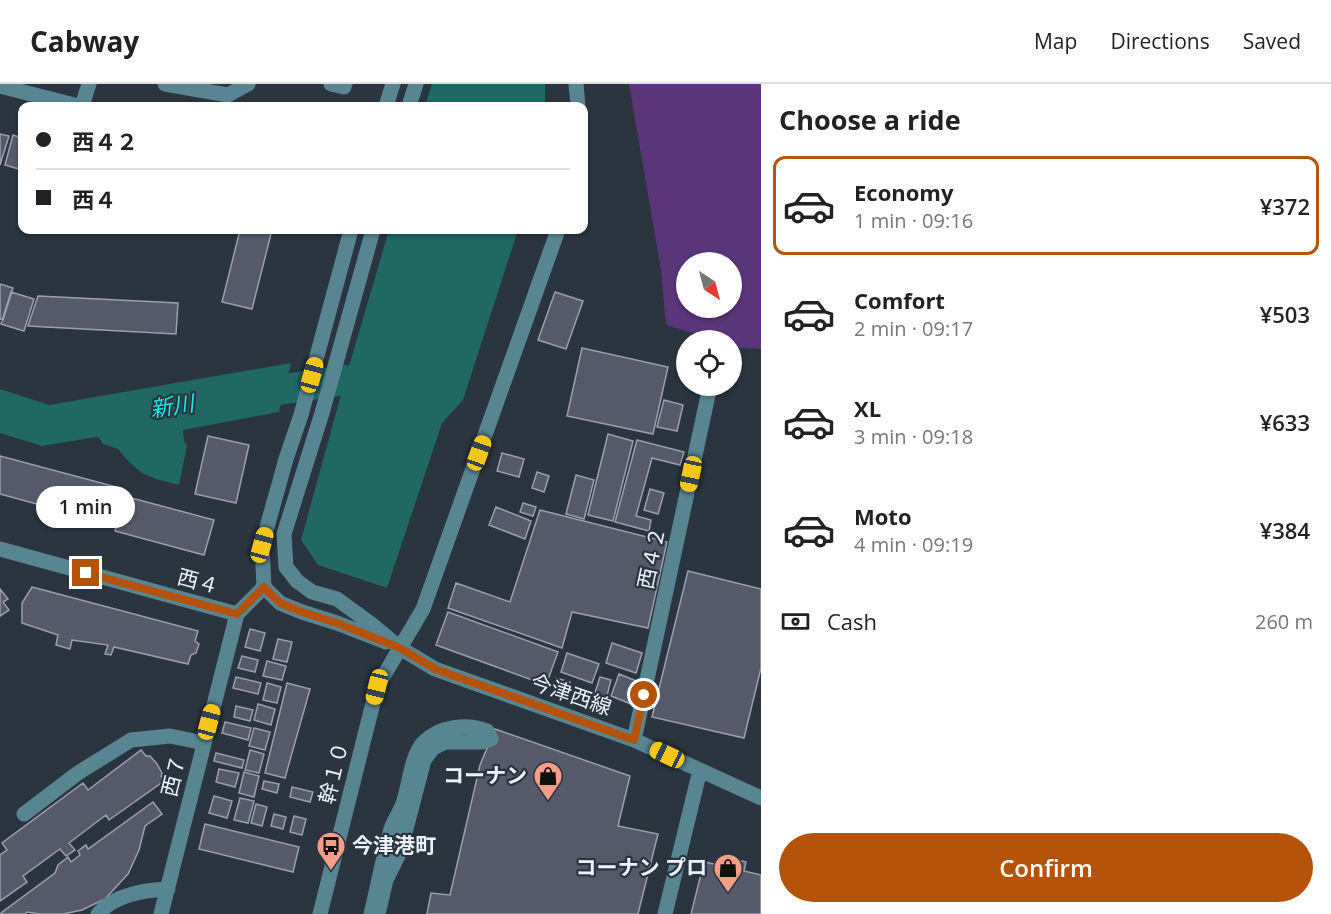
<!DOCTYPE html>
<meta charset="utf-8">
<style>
body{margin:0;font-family:"Open Sans","Noto Sans JP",sans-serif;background:#f6f6f6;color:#222;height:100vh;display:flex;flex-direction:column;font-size:22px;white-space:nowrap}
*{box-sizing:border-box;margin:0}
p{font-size:20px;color:#767676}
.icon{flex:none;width:33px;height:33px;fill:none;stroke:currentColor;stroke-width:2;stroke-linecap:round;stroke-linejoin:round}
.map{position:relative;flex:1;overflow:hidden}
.side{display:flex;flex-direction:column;background:#fff;width:570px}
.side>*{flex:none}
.hud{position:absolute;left:18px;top:18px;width:570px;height:132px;border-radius:12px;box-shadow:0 2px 4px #0004;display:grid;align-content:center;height:132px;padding:0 18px;background:#fff}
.needle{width:39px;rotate:144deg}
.fabs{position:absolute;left:676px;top:168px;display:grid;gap:12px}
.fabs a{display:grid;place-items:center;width:66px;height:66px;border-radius:50%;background:#fff;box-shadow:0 2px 4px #0004;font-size:30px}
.end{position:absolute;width:27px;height:27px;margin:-14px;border:8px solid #b45309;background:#fff;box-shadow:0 0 0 3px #fff}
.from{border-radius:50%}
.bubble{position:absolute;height:42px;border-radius:21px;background:#fff;box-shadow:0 2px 4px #0004;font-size:20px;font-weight:600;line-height:42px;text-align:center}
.car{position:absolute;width:18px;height:36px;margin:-18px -9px;border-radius:8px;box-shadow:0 0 4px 2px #0007;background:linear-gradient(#f5c518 24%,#345 0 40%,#f5c518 0 76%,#345 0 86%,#f5c518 0)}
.hud b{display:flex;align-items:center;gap:21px;height:57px;font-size:22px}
.hud b+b{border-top:2px solid #e0e0e0}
.hud i{width:15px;height:15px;background:#222}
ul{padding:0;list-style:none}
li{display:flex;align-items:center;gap:18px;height:99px;margin:0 12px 9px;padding:0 6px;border:3px solid transparent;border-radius:12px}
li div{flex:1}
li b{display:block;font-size:22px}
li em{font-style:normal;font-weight:600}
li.on{border-color:#b45309}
li>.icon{width:54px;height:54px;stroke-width:1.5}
h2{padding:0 18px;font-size:27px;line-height:72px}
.pay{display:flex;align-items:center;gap:15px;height:66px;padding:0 18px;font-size:22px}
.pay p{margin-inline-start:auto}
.action{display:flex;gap:12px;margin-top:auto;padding:12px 18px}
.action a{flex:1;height:69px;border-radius:36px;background:#b45309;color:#fff;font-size:24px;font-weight:600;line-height:69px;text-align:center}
header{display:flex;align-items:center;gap:36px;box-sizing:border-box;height:84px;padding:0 30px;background:#fff;border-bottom:2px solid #e0e0e0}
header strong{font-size:28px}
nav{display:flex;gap:33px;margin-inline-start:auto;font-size:21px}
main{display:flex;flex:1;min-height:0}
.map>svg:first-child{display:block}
.green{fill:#5a3579;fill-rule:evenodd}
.water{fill:#1f6863}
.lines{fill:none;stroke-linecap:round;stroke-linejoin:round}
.river{stroke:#1f6863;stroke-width:30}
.building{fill:#565969;stroke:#9b9eaf;stroke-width:1.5}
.minor{stroke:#588592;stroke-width:15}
.route{stroke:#b45309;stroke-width:8}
.labels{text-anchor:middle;stroke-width:4.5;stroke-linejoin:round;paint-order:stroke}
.street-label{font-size:21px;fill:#ebf3fa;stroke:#2a3540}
.poi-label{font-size:21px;font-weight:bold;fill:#ebf3fa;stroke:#2a3540;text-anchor:end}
.water-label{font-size:22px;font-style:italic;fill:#0eeee2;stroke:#2a3540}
</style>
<header>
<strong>Cabway</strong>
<nav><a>Map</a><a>Directions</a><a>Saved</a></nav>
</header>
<main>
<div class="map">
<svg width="761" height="830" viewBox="0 0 761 830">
<rect width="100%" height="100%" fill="#2a3540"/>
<!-- green -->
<path class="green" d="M629,0H761V265L739,264L732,262V256H716L666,241L661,186ZM687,178H732V224H687Z"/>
<!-- water -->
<path class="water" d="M432,0H545V22H425Z
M389,146H518L463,316L442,339L387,504L318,481L301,456L345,296Z
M291,279L279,328L183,346L184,357L187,362L179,401L156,395L142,389L129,378L118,365L103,360L99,354L96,353L42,362L0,349V305L49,321Z"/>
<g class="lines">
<!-- river -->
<path class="river" d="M245,311L345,296"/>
</g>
<!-- building -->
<path class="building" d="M0,50L9,52L0,81Z
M13,51L22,54V86L5,81Z
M240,146H272L252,225L222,218Z
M0,200L13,204L3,236L0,235Z
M11,208L34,215L24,247L1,240Z
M555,208L583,217L566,265L538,256Z
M38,212L178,219L176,250L28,242Z
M582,264L668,283L653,350L567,332Z
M664,316L683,321L677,347L657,343Z
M608,350L633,357L613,437L588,431Z
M208,352L249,361L236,419L195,410Z
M637,356L684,368L680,381L652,374L636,432L651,436L649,447L615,438Z
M502,369L524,375L519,393L497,387Z
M0,372L120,404L110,440L0,410Z
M537,388L549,392L544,408L532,404Z
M576,391L594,396L584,435L566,430Z
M650,405L664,409L658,430L644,426Z
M124,412L214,436L204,471L115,447Z
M523,419L536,423L533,432L520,428Z
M496,423L531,437L525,455L489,441Z
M540,426L667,458L648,544L572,528L562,564L448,524L456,499L510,518Z
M688,487L761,505V584L744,654L652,633Z
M32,503L198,547L195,557L199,560L196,569L191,571L188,580L114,563L111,571L105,570L108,561L72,556L70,565L56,561L58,551L22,539V519Z
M0,505L8,515L3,518L9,526L0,532Z
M448,528L558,568L546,601L436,561Z
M250,545L265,549L260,567L245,563Z
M278,555L292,558L287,578L273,575Z
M612,559L642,569L636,589L606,579Z
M567,569L599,580L592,599L561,588Z
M242,572L258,576L255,588L238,584Z
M267,577L286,582L282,596L263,592Z
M619,590L639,598L631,620L611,612Z
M236,593L261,599L258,610L233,604Z
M600,593L611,596L605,619L593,615Z
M556,594L570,598L567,608L553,603Z
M267,599L281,603L277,619L263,616Z
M287,599L310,605L285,694L265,689Z
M258,620L275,625L271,641L254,636Z
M236,622L253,626L250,637L234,633Z
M225,638L251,644L248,656L222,649Z
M254,644L270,648L265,666L249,662Z
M495,645L630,692L618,742L658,750L638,830H427L431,809L450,811L480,681Z
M141,666L146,672H150L157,680L162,689L161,692L164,697L109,736L106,731L69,759L75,766L66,772L60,765L23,792L27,798L0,817V771L7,766L2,759L83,699L88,706Z
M250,666L264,670L259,689L245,686Z
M216,669L244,676L242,684L214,677Z
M219,685L239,689L235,703L216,698Z
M244,688L259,692L254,713L239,709Z
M264,697L279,700L277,709L262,705Z
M292,703L313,708L310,718L290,713Z
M214,712L232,717L227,734L209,729Z
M240,714L254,717L248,739L234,736Z
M153,718L162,730L145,742L139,766L128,790L105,815L82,826L63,830H40L27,828L25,830H1V829L55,789L58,781L68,773L71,778L80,771L78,767L86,761L88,765Z
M256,720L267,723L262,742L251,739Z
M274,730L286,733L283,745L271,742Z
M294,732L306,735L302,751L290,748Z
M205,740L299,763L293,788L199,765Z
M721,772L746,778L744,787L761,791V830H691L704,778L719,781Z"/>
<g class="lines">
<!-- minor -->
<path class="minor" d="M165,0L228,11L248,0
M331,0L344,3L345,0
M576,0L578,22
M0,2L78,22
M82,22L89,0
M386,22L393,0
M409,22L416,0
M373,146L322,329L284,450L286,483L297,497L312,508L337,515L370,539L400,564L435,585L634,656L761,714
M0,465L237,530L264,503
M264,503L262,461L286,375L301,331L351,146
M264,503L280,519L302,528L337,539L386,558
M634,656L710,302
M24,730L78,689L131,656L170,652L204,659
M98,830C114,811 145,806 168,805
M161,830L237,530
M320,830L377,603L423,525L558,146
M371,830C378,802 383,773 391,745C394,736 400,728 403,720C409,702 411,673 423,659C439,642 467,639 487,647L491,655L482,658H445L433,664L424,676L400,768L386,796L378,830
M665,830L700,686"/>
</g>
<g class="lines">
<!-- route -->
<path class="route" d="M86,489L237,530L264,503L280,519L302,528L337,539L400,564L435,585L634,656L644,611"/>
</g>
<!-- icons -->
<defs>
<g id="shop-pin" transform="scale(1.5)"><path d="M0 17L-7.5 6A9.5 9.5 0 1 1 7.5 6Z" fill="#f49e87" stroke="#2a3540"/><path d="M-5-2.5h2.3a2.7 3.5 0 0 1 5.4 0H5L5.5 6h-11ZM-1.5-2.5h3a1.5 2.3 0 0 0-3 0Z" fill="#111"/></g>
<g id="bus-pin" transform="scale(1.5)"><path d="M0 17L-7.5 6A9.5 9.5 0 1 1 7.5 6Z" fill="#f49e87" stroke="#2a3540"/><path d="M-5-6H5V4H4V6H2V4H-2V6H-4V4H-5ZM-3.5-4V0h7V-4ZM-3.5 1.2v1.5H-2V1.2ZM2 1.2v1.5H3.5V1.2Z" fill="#111"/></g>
</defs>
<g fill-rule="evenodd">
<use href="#shop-pin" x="548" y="692"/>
<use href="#bus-pin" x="331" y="762"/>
<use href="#shop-pin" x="728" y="784"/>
</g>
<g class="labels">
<!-- street labels -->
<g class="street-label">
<text transform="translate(652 474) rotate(-78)" y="7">西４２</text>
<text transform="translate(198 498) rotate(15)" y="7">西４</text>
<text transform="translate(571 611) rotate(19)" y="7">今津西線</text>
<text transform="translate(334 689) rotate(-76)" y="7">幹１０</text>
<text transform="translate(174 692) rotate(-76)" y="7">西７</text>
</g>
<!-- poi labels -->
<g class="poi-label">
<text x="527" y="699">コーナン</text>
<text x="352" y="769" text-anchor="start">今津港町</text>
<text x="707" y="791">コーナン プロ</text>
</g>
<!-- water labels -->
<g class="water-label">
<text transform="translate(172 322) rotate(-9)" y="8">新川</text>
</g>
</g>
</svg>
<div class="fabs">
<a><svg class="needle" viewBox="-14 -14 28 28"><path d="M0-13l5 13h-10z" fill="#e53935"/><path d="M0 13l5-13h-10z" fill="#767676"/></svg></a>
<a><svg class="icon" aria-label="locate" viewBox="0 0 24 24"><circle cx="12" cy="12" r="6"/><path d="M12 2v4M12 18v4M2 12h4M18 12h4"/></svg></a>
</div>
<i class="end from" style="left:644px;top:611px"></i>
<i class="end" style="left:86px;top:489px"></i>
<div class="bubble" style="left:36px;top:402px;width:99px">1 min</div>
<i class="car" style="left:312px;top:291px;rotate:15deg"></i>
<i class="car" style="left:479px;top:369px;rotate:20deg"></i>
<i class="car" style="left:691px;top:390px;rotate:192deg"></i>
<i class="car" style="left:262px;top:461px;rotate:15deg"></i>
<i class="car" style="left:377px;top:603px;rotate:194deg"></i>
<i class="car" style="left:209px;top:638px;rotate:15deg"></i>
<i class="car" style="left:667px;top:671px;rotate:295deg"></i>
<div class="hud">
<b><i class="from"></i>西４２</b>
<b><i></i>西４</b>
</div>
</div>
<section class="side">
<h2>Choose a ride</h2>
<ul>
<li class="on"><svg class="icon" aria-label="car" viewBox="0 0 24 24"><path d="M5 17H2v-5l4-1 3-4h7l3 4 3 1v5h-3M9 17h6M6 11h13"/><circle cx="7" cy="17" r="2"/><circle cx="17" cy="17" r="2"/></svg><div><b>Economy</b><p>1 min · 09:16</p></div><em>¥372</em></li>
<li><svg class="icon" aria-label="car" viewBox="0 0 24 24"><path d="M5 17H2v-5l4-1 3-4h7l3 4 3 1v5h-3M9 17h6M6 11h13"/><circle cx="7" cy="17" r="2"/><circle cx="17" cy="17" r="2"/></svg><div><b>Comfort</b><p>2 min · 09:17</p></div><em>¥503</em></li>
<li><svg class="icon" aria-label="car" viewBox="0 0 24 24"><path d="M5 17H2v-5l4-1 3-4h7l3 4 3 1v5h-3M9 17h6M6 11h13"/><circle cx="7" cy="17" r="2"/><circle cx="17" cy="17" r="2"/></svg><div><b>XL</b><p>3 min · 09:18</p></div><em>¥633</em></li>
<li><svg class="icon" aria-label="car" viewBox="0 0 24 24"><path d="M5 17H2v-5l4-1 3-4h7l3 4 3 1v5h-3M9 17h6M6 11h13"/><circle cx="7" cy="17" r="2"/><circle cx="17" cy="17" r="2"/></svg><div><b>Moto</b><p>4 min · 09:19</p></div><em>¥384</em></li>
</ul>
<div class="pay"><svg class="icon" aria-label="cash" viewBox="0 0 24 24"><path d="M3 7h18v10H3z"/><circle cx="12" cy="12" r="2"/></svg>Cash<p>260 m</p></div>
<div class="action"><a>Confirm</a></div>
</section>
</main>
